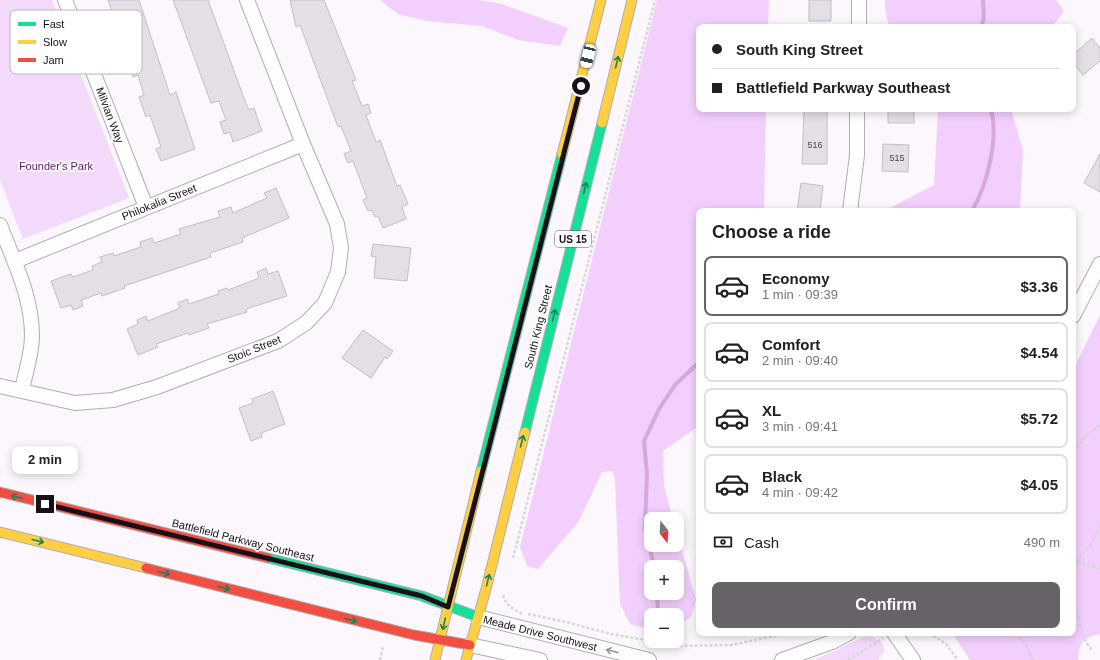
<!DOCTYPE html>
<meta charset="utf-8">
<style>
body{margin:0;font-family:Helvetica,sans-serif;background:#f6f6f6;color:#202124;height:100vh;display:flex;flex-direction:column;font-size:15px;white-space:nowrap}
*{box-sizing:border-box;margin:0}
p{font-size:13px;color:#757577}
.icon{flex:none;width:22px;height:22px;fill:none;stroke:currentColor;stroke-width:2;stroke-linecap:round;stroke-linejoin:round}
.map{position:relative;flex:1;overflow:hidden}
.drawer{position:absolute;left:696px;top:208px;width:380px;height:428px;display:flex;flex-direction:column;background:#fff;border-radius:8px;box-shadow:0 2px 10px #0003}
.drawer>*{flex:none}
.guide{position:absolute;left:696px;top:24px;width:380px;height:88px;border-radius:8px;box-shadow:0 2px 10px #0003;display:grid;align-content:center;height:88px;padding:0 16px;background:#fff}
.needle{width:26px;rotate:163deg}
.fabs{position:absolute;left:644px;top:512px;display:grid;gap:8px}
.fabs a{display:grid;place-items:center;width:40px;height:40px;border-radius:8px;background:#fff;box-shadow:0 2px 10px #0003;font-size:20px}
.end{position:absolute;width:18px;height:18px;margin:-9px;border:5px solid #171019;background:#fff;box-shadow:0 0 0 2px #fff}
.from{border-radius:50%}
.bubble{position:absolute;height:28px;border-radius:8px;background:#fff;box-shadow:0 2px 10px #0003;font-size:13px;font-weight:800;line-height:28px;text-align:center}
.car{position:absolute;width:12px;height:24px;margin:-12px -6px;border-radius:5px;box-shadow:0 0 3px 1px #0007;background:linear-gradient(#fff 24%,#345 0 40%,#fff 0 76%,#345 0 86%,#fff 0)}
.guide b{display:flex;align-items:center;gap:14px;height:38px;font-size:15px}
.guide b+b{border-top:1px solid #e0e0e0}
.guide i{width:10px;height:10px;background:#202124}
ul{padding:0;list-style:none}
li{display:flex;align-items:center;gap:12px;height:60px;margin:0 8px 6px;padding:0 8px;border:2px solid #e0e0e0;border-radius:8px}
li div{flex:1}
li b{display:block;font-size:15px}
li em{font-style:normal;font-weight:800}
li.selected{border-color:#676168}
li>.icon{width:36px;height:36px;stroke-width:1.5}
h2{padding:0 16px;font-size:18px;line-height:48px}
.pay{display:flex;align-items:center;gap:10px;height:44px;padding:0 16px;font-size:15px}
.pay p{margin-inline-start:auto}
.button{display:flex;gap:8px;margin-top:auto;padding:8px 16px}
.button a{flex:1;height:46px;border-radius:8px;background:#676168;color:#fff;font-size:16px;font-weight:800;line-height:46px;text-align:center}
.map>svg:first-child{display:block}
.green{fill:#f3dafa}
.forest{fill:#f3cffd;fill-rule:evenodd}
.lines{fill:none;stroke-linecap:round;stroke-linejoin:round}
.stream{stroke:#d4a9e0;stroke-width:4}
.building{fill:#e4dfe6;stroke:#c4bec6}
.street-casing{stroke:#b2adb3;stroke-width:16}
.fast-casing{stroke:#b2adb3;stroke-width:11}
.slow-casing{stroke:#b2adb3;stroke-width:11}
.jam-casing{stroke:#b2adb3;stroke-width:11}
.path{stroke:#d7d6d8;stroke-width:2.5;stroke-dasharray:3 2;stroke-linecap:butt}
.street{stroke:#fefeff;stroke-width:14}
.fast{stroke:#16e098;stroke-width:9}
.slow{stroke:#ffcf43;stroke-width:9}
.jam{stroke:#f24e42;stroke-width:9}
.oneway{stroke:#16825f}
.oneway2{stroke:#969398}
.route{stroke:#171019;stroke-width:5}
.labels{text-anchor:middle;stroke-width:3.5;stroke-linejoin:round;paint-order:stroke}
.number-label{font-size:9px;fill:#4c464e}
.shield{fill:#fff;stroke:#5d585e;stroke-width:1}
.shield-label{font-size:10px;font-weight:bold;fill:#171019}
.street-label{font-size:11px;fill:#171019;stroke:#fff}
.park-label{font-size:11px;fill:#621674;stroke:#fff}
.key{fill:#fff;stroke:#b9b7ba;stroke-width:1}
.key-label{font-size:11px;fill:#171019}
</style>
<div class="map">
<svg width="1100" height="660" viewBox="0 0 1100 660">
<rect width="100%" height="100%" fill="#fbf7fc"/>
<!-- green -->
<path class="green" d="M0,0H52L129,198L23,239L0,180Z
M866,636L874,638L883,644L884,652L878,660H814Z"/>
<!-- forest -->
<path class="forest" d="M380,0H480L502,4L568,28L560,46L518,40L482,26L426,21L398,14Z
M657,0H769L768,27H699V109H766L764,211H699V426L663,451L664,486L673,519H651V545H677V532L696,600L691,617L677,626V615H651V630L630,624L620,604L615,479L612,471L602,472L579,521L538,569L527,566L520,547ZM651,567H677V593H651Z
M885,0H1056L1064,11L1052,27H889L885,8Z
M938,109H1013L1012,113L1023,150L1020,211H891L890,208L934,185Z
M1100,315V634C1082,638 1079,642 1078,660H970L952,633H1073V370Z"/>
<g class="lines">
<!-- stream -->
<path class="stream" d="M981,27L984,18L983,0
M972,211C987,185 999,139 991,109
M654,567L645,527L647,474L644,441L659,409L675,385L699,362
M657,593L658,615"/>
</g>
<!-- building -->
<path class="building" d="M108,0H139L170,95L176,92L195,149L161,161L156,149L161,147L150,115L146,117L139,97L144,95L138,75L133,77L126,57L129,55L122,35L114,38L110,25L116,23Z
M173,0H208L245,101L249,110L254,108L262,131L233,142L230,132L224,134L220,122L226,120L219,101L211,103Z
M290,0H324L356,80L352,81L362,106L368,104L371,113L366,115L376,142L380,140L397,186L400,185L408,204L402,207L406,219L383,228L378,216L375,217L372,210L368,211L363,200L367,198L353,161L348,163L344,154L351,151L341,126L338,127L300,25L296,27Z
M809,0H831V21H809Z
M1092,38L1100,48V61L1083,75L1073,63V55Z
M804,109H827V164H802Z
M888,109H914V123H888Z
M883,144L909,145L908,172L882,171Z
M1100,154V192L1084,183Z
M801,183L823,186L820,211H797Z
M276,188L289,218L242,238L243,242L210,253L211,257L124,286L125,288L102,296L101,293L81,300L83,306L73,310L71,305L61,308L51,281L71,274L73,277L93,270L92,266L102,262L100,257L113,253L114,256L141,247L140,242L152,238L154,243L181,234L179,229L220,217L218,211L231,207L233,213L267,198L264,193Z
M373,244L411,248L407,281L374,278L376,257L371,256Z
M266,268L268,274L278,271L287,296L246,309L247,312L207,324L209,328L189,335L188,333L156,344L158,347L138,355L127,329L138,324L137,320L146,316L148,321L180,308L178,303L187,299L189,304L219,294L218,291L227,288L228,290L259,278L257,272Z
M363,330L393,351L387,359L385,357L371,378L342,358Z
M273,391L285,424L261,433L262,437L251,441L239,408L253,403L252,399Z"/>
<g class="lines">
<!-- street casing -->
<g class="street-casing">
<path id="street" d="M65,0L146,207
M859,27V0
M850,211L857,155V109
M0,225C14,262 32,296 32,336C32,354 25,373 22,391
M15,261L303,144
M1073,316L1100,264
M0,386L75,403L113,400L157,387L278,341L306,323L325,303L338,272L341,248L337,224L303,144L247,0
M478,617L649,660
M894,633L913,660
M470,645L540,660
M782,660L832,642L849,633"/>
</g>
<!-- fast casing -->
<g class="fast-casing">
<path id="fast" d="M525,432L602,123
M481,471L562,154
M268,558L422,596L478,617"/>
</g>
<!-- slow casing -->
<g class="slow-casing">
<path id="slow" d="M602,123L632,0
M562,154L601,0
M0,532L146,568
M435,660L481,471
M466,660L486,589L525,432"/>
</g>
<!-- jam casing -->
<g class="jam-casing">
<path id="jam" d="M0,492L268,558
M146,568L414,635L470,645"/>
</g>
<!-- path -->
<path class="path" d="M1073,452L1087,435L1100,425
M513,558L655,0
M1073,562L1100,568
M1073,576L1079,557L1091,545L1100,525
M503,595C506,606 513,609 523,614
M1073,606C1084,621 1078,636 1093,651
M528,614L566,622L611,634L680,646L731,645L789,633
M929,633L946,644L958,660
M1016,633L1025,644L1033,660
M380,660L383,647
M848,660L883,638"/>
<!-- street -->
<use href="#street" class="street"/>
<!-- fast -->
<use href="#fast" class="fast"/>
<!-- slow -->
<use href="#slow" class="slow"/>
<!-- jam -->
<use href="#jam" class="jam"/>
</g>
<!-- one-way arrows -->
<defs><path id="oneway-shaft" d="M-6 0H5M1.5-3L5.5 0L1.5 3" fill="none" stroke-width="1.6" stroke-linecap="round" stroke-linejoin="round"/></defs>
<g class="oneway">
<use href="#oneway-shaft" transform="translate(617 62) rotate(-76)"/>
<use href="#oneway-shaft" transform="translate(585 188) rotate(-76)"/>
<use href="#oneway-shaft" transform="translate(554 315) rotate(-76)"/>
<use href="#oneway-shaft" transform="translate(522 441) rotate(-76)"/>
<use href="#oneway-shaft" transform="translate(17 497) rotate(-166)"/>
<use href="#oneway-shaft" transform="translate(38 541) rotate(14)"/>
<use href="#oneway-shaft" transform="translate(164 573) rotate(14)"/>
<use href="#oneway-shaft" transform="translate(488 580) rotate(-76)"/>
<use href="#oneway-shaft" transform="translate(224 588) rotate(14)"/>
<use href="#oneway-shaft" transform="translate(351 620) rotate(14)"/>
<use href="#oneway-shaft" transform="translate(444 624) rotate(103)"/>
</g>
<use class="oneway2" href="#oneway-shaft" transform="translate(612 651) rotate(-166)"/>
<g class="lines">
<!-- route -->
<path class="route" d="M45,504L422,596L448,607L581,86"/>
</g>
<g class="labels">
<!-- number labels -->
<g class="number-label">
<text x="815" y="148">516</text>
<text x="897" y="161">515</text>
</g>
<!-- shield labels -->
<rect class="shield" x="555" y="231" width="36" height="16" rx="3"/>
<g class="shield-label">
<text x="573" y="243">US 15</text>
</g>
<!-- street labels -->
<g class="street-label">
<text transform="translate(110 115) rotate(69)" y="4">Milvian Way</text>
<text transform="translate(159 202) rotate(-22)" y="4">Philokalia Street</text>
<text transform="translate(538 327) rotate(-76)" y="4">South King Street</text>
<text transform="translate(254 349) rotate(-22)" y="4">Stoic Street</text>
<text transform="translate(243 540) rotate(14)" y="4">Battlefield Parkway Southeast</text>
<text transform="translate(540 633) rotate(14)" y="4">Meade Drive Southwest</text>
</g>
<!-- park labels -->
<g class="park-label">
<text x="56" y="170">Founder's Park</text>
</g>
</g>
<!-- legend -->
<rect x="10" y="10" width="132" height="64" rx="6" class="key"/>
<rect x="18" y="22" width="18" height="4" fill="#16e098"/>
<rect x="18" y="40" width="18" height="4" fill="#ffcf43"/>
<rect x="18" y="58" width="18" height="4" fill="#f24e42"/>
<g class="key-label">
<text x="43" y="28">Fast</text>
<text x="43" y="46">Slow</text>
<text x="43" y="64">Jam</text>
</g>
</svg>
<div class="fabs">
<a><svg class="needle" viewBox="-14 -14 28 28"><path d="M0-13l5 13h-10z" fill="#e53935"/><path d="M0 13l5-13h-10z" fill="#757577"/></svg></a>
<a>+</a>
<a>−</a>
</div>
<i class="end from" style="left:581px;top:86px"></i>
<i class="end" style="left:45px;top:504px"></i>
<div class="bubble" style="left:12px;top:446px;width:66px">2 min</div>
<i class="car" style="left:588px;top:56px;rotate:194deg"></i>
<div class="guide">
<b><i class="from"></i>South King Street</b>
<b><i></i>Battlefield Parkway Southeast</b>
</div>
<section class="drawer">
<h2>Choose a ride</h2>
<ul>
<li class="selected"><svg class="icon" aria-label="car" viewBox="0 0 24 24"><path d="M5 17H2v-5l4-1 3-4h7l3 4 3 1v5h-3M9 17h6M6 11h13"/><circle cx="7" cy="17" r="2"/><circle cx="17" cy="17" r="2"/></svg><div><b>Economy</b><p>1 min · 09:39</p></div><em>$3.36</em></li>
<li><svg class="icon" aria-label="car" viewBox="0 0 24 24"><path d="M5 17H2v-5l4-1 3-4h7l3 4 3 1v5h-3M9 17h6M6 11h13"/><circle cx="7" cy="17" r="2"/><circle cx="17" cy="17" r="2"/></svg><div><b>Comfort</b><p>2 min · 09:40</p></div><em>$4.54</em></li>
<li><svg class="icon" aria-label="car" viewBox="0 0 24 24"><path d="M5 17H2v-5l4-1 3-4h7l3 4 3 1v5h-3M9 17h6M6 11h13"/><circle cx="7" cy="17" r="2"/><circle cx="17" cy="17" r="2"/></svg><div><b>XL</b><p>3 min · 09:41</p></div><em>$5.72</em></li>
<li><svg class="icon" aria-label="car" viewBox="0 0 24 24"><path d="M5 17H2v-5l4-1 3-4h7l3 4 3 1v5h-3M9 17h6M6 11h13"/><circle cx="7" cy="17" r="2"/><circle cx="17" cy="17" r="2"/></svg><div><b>Black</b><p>4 min · 09:42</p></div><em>$4.05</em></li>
</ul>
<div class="pay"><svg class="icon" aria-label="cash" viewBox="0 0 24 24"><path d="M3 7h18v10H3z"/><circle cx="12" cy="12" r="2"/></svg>Cash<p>490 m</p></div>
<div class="button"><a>Confirm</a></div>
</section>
</div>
